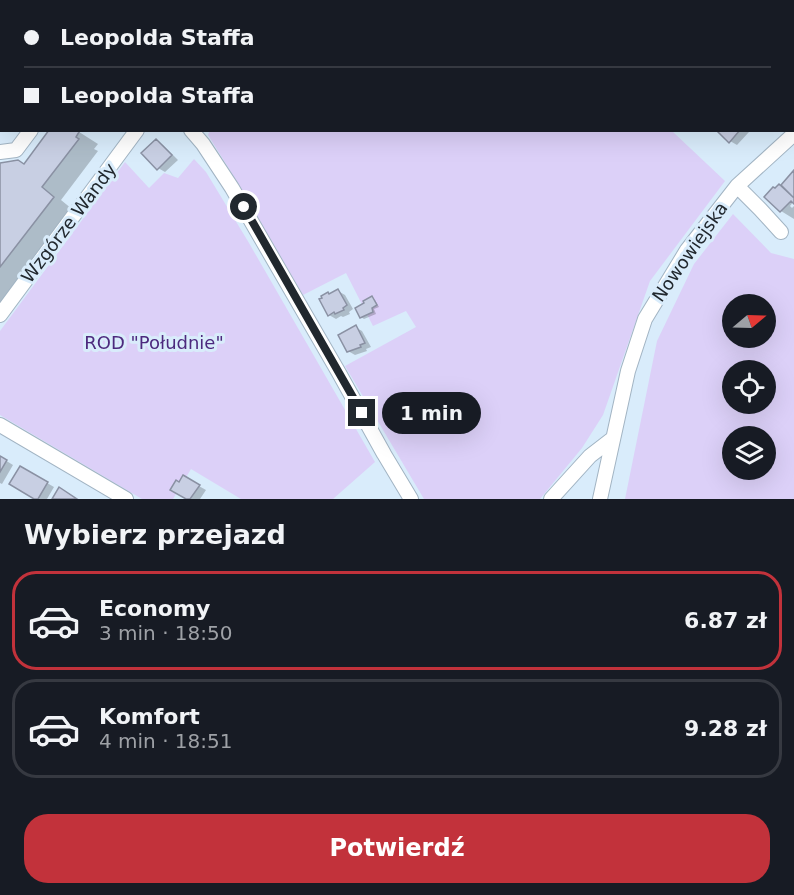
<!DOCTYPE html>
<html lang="pl">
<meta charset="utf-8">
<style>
body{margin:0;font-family:"DejaVu Sans",sans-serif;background:#242831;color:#f1f3f6;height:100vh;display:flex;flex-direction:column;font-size:22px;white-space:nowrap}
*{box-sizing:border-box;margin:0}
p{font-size:20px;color:#9ea1a6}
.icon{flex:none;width:33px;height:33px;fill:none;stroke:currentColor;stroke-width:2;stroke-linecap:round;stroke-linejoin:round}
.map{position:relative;height:499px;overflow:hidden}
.panel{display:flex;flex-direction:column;background:#171b24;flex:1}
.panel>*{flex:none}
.banner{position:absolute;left:0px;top:0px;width:795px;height:132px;box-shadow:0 6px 24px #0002;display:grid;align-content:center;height:132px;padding:0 24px;background:#171b24}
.needle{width:39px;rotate:71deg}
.buttons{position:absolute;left:722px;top:294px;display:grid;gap:12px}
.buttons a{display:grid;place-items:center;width:54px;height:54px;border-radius:50%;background:#171b24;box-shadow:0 6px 24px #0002;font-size:30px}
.end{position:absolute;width:27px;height:27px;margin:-14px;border:8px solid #21282e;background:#fff;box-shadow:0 0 0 3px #fff}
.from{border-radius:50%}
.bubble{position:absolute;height:42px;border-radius:21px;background:#171b24;box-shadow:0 6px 24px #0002;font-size:20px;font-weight:700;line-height:42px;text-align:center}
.banner b{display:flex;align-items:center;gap:21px;height:57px;font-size:22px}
.banner b+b{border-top:2px solid #363941}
.banner i{width:15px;height:15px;background:#f1f3f6}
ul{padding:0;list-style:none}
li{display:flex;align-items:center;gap:18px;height:99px;margin:0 12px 9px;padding:0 12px;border:3px solid #363941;border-radius:24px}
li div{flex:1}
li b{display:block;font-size:22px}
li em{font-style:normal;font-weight:700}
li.current{border-color:#c2323b}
li>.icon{width:54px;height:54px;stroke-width:1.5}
h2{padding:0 24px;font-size:27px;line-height:72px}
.cta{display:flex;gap:12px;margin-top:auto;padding:12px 24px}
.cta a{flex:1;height:69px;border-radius:24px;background:#c2323b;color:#fff;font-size:24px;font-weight:700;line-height:69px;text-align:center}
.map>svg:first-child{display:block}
.green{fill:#dcd0f8;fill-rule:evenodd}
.shadow{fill:#0003}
.building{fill:#c8cfe3;stroke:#8a91a3;stroke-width:1.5}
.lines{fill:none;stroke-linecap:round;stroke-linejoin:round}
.minor-casing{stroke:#a2b4c3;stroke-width:16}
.minor{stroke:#fff;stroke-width:14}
.route{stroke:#21282e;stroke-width:8}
.labels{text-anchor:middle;stroke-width:6;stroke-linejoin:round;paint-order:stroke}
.street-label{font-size:18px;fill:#21282e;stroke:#d9ecfb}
.park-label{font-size:18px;fill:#4c297e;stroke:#d9ecfb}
</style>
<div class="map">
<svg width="794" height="499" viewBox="0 0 794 499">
<rect width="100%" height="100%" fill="#d9ecfb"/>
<!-- green -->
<path class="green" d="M61,0H696L695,2H63Z
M210,130L672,131L725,181L650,281L603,415L582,448L540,499H424L345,366L416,327L406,311L373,326L346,273L303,295L239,185L208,135Z
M194,159L206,172L249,243L375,462L333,499H241L191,469L173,499H142L0,415V331L125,162L149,188L164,173L178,178Z
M733,214L771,253L794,259V499H625L657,341L694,264ZM732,304H765V338H732ZM732,370H765V404H732ZM732,436H765V470H732Z"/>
<!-- shadow -->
<path class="shadow" d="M407,0H437L436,2H409Z
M76,130L98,144L94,149L98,151L61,200L72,209L0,303V164L25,165Z
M718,130H748L749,132L737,145L730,141Z
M157,141L163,145L178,160L165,172L158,168Z
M794,173V201L790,206L792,208L794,206V219L781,211V187Z
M338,291L345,295L353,309L349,312L350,314L343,317L341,316L336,319L329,315Z
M372,298L375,300L379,307L374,309L376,314L364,319L361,317Z
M355,327L362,331L371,347L366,349L367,351L355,355L348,351Z
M0,457L13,465L2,484L0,483Z
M21,468L54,487L47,499H37Z
M183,477L206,490L200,499H189L179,484Z"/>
<!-- building -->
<path class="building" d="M49,130H77L79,132L76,137L79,139L42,187L54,197L0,267V163L18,160L24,164Z
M716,130H740L729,143Z
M156,139L172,155L157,170L141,153Z
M794,170V198L781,185Z
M779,184L794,198V204L791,201L780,212L764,197L773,187L775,188Z
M338,289L347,305L343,308L344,310L335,314L334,312L328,316L319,299L322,298L321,296L328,292L329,294Z
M372,296L377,305L372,308L373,312L360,318L355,308L364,303L363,301Z
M356,325L365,343L360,345L361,347L347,352L338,335Z
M0,456L7,460L0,472Z
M20,466L48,482L38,499H34L9,484Z
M183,475L200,485L190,499H186L170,490L176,480L179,482Z
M59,487L77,499H52Z"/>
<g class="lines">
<!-- minor casing -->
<g class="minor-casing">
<path id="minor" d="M37,0L39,2
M0,70H2
M191,130L203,144L232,188L339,373L384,454L411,499
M0,152L16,150L31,130
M737,186L760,209L781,232
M0,315L137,130
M0,425L126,499
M551,499L590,456L612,439
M600,499L628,371L645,319L687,250L737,186L794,134"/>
</g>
<!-- minor -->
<use href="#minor" class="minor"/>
</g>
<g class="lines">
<!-- route -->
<path class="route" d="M244,207L362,413"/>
</g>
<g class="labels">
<!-- street labels -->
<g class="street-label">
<text transform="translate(69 223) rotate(-53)" y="6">Wzgórze Wandy</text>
<text transform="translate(690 252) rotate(-55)" y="6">Nowowiejska</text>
</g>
<!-- park labels -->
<g class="park-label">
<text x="154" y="349">ROD "Południe"</text>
</g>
</g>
</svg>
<div class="buttons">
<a><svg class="needle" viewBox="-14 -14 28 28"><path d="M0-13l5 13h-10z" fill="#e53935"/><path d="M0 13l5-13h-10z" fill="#9ea1a6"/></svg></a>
<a><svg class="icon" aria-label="locate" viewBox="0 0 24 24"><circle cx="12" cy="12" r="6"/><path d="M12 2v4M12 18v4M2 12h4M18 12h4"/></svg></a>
<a><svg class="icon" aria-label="layers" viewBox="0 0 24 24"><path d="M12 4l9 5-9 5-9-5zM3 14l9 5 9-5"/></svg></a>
</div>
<i class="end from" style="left:244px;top:207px"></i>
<i class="end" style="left:362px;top:413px"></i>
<div class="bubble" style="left:382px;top:392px;width:99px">1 min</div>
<div class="banner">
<b><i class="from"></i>Leopolda Staffa</b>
<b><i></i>Leopolda Staffa</b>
</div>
</div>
<section class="panel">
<h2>Wybierz przejazd</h2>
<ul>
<li class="current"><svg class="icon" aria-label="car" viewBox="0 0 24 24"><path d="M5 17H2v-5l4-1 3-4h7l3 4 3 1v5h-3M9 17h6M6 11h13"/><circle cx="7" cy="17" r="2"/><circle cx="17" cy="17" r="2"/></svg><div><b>Economy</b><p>3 min · 18:50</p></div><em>6.87 zł</em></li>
<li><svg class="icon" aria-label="car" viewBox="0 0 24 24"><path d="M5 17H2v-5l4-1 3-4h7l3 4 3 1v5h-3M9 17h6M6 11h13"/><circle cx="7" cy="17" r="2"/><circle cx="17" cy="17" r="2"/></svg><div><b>Komfort</b><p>4 min · 18:51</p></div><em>9.28 zł</em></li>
</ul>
<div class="cta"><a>Potwierdź</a></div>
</section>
